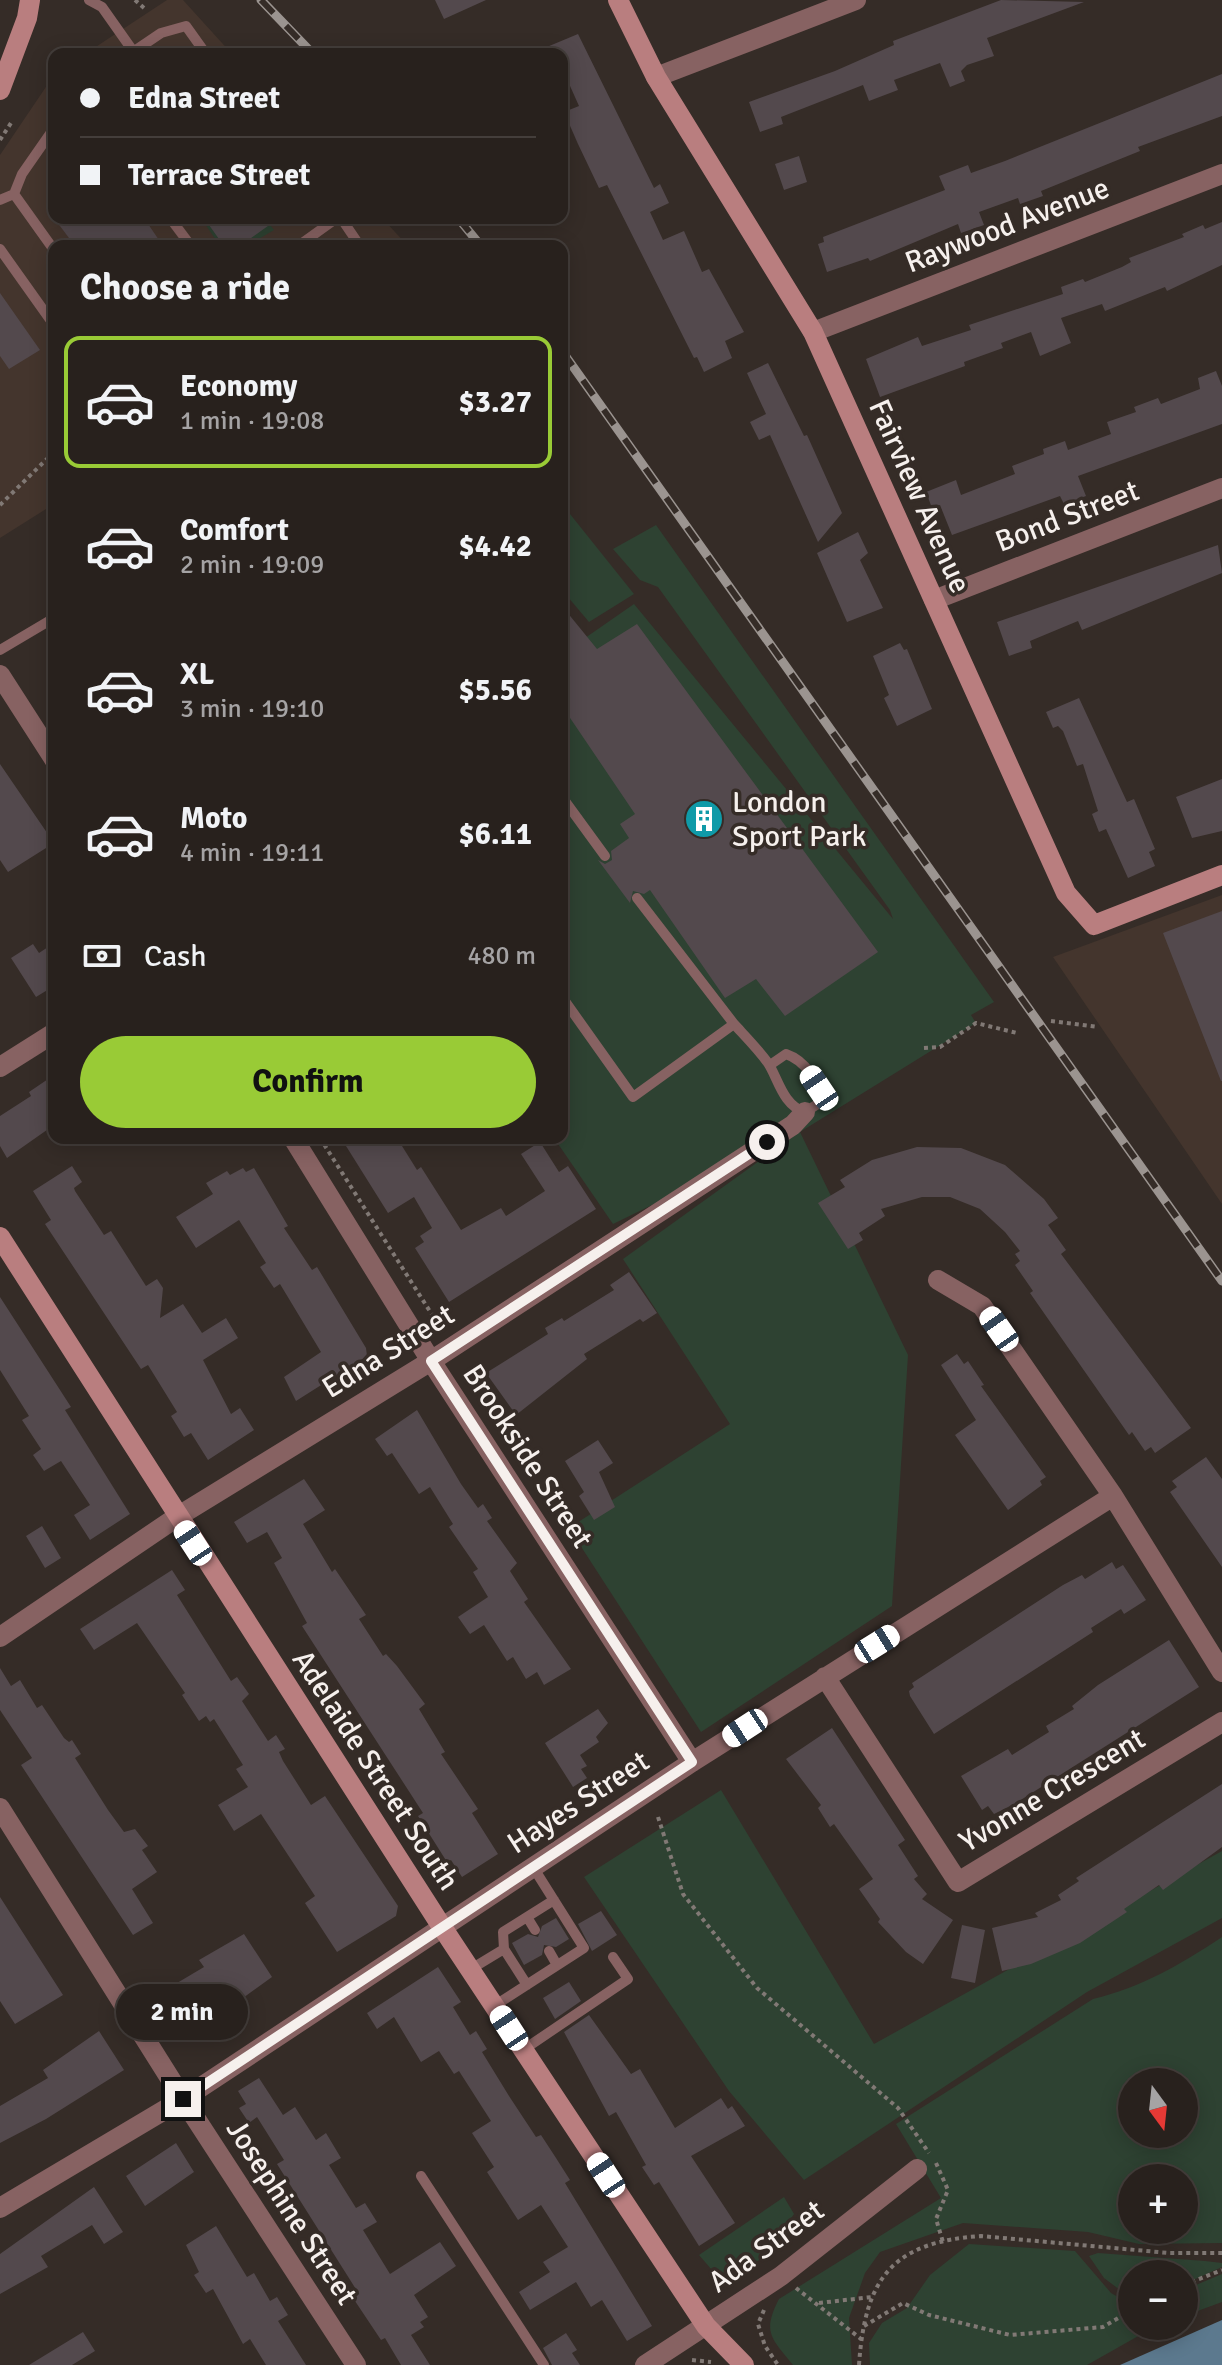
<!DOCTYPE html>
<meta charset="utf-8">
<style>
body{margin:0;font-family:Signika,sans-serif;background:#302926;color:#f1f3f6;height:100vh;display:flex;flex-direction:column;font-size:30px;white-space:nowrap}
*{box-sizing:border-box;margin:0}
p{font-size:26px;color:#a5a3a4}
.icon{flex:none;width:44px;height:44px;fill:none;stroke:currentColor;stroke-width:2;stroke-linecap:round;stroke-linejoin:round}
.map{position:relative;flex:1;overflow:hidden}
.sheet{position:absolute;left:48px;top:240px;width:520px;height:904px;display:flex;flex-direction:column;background:#28211d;border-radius:16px;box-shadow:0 4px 20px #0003,0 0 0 2px #443e3b}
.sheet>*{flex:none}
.hud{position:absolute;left:48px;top:48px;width:520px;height:176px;border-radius:16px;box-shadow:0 4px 20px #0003,0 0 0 2px #443e3b;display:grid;align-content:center;height:176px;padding:0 32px;background:#28211d}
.needle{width:52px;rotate:165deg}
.tools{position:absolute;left:1118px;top:2068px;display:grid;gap:16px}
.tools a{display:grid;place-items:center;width:80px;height:80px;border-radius:50%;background:#28211d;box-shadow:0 4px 20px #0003,0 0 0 2px #443e3b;font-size:40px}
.end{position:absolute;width:36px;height:36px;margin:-18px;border:10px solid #f6f0ed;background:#111;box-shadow:0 0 0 4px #111}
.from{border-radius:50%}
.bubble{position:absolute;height:56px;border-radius:28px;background:#28211d;box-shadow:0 4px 20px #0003,0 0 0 2px #443e3b;font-size:26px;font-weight:700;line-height:56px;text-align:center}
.car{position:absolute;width:24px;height:48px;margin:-24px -12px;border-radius:10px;box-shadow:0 0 6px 2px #0007;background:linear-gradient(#fff 24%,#345 0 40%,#fff 0 76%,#345 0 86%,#fff 0)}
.hud b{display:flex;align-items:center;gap:28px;height:76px;font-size:30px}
.hud b+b{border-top:2px solid #443e3b}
.hud i{width:20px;height:20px;background:#f1f3f6}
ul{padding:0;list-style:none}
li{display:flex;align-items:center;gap:24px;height:132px;margin:0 16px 12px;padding:0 16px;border:4px solid transparent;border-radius:16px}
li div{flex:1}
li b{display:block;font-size:30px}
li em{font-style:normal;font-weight:700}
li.selected{border-color:#99cb36}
li>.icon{width:72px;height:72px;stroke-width:1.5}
h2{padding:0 32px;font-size:36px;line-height:96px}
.pay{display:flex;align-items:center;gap:20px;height:88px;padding:0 32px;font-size:30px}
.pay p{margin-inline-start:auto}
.cta{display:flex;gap:16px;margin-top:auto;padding:16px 32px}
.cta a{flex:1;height:92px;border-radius:48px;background:#99cb36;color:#111;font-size:32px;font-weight:700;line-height:92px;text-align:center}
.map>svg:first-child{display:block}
.built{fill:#44352d}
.green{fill:#2e4232;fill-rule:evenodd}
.water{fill:#5c798e}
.building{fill:#53494d}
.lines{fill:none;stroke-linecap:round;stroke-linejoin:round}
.path{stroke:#817975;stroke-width:4;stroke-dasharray:4 4;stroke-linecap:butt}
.lane{stroke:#876262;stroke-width:10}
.street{stroke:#876262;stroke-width:20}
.secondary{stroke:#b97e7f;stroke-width:20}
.rail-casing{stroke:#9b9490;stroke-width:9}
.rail{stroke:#352c27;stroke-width:6;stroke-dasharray:18;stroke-linecap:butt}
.route{stroke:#f6f0ed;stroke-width:10}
.labels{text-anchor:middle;stroke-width:7;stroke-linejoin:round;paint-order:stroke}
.street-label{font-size:30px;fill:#f6f0ed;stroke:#352c27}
.poi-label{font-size:30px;fill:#f6f0ed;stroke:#352c27;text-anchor:start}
</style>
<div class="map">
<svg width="1222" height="2365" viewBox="0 0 1222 2365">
<rect width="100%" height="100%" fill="#352c27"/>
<!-- built -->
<path class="built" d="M167,0H183L232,54H85Z
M54,75V218H382L408,246H54V504L0,538V155Z
M1222,895V1204L1053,957Z"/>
<!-- green -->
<path class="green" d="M201,218H265L274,230L247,246H220Z
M562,504L634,594L589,622L562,590Z
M656,525L994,1002L971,1015L976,1023L800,1132L908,1355L892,1606L701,1732L569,1528L730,1424L623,1259L794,1136L613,1224L554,1138H562V654L634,604L893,919L890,910L658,587L640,580L613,549Z
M721,1790L874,2044L1222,1851V1918L1087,1992L804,2180L729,2091L584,1877Z
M1222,1937V2243L1139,2244L1088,2232L963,2223L880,2252L865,2273L849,2318L852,2365H793C771,2338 762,2332 779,2299L941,2198L896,2124L1093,1999C1142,1987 1180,1965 1222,1937ZM1132,2082H1184V2134H1132ZM1132,2178H1184V2230H1132Z
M784,2197L794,2214C775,2241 755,2279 718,2277L699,2255Z
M969,2244L1075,2251L1111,2293L1132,2305V2326H1156L1087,2365H870L869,2343L882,2323L907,2308L930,2275Z
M1098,2253L1205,2261L1222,2263V2267L1184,2284V2274H1132V2299L1104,2278L1089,2256Z
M1222,2274V2302L1184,2316V2290Z"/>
<!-- water -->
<path class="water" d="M1222,2320V2365H1120Z"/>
<!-- building -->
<path class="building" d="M435,0H486L444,19Z
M1001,0L1084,2L987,38L994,56L967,65L961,71L965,81L950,87L940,63L894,80L898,90L869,101L863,85L781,117L783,124L760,132L749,102L835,71L894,45L893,41Z
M578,34L654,188L660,184L669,203L650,212L663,240L684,231L702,272L709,269L744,332L725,341L732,358L704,372L697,357L694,358L607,185L599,188L578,144L564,112L579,106L562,68V54H530Z
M1222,74V116L1138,147L1140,151L1041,191L1043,196L1020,204L1018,198L979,212L984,225L961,233L958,224L870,261L868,258L827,272L818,244L824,242L823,237L945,190L939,176L968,165L971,173L1005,161Z
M799,156L807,182L784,190L775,164Z
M54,218H144L163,246H75Z
M204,218H279L240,246H224Z
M1222,222V265L1167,291L1165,287L1105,311L1102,304L1061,318L1071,343L1040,356L1031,332L1001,343L1003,348L964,362L965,366L880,397L866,359L918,337L922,346L971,330L969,325L1063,294L1061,287L1083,279L1085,282L1122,267L1131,262L1129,258L1184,237L1182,234L1203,225L1205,229Z
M0,293L40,350L9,369L0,356Z
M768,363L804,436L807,435L842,513L818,542L770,435L759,440L750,422L766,414L747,373Z
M1216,371L1222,386V424L1078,476L1086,496L1064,504L1060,496L952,535L940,505L932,508L926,492L956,480L961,495L1015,474L1012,466L1044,454L1043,449L1065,441L1068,450L1111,434L1107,422L1136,412L1134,407L1158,398L1161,404L1200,389L1198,378Z
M858,532L868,553L860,560L883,608L847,622L817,553Z
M1218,545L1222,573L1082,630L1078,621L1030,641L1032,648L1009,656L997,622Z
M562,606L597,649L637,624L878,952L785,1016L756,979L725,998L650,890L644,894L633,891L630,903L598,860L605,864L612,860L611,851L629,838L620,824L635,814L562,706Z
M900,643L904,650L907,649L932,709L897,726L884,698L889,695L873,656Z
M1079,698L1127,802L1134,799L1155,849L1149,852L1155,866L1128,878L1106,829L1099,832L1092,814L1098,811L1083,764L1077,766L1063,731L1058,726L1053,728L1046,712Z
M0,764L54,843L8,872L0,860Z
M1222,779V831L1192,838L1176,797Z
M1222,911V1081H1221L1163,933Z
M54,943V986L36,997L11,958L33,944L39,953Z
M54,1075V1125L7,1158L0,1146V1116L31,1096L29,1092Z
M341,1138H397L417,1170L421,1167L461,1230L501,1208L506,1216L545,1191L521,1154L540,1142L559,1172L568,1166L596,1209L449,1302L415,1248L424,1242L420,1236L432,1228L414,1197L388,1213Z
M917,1147L961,1148L1005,1165L1044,1199L1058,1218L1048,1225L1066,1250L1061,1254L1191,1428L1155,1453L1151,1447L1145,1451L1132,1432L1129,1435L1030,1293L1033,1291L1015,1265L1020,1261L1015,1254L1020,1251L1005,1232L980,1209L950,1197H922L881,1209L885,1216L859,1233L863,1240L848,1249L818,1203L845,1187L840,1180L872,1160Z
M72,1166L82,1182L74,1188L75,1191L104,1235L111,1231L146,1286L157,1279L163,1288L160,1318L183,1304L202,1333L226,1318L238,1338L203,1360L231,1414L240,1408L254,1430L208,1460L191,1433L184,1437L171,1416L177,1412L148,1365L141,1369L45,1224L51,1220L33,1191Z
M243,1168L246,1172L254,1168L288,1226L284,1228L312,1270L317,1267L366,1348L367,1356L296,1401L284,1377L321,1352L280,1284L274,1288L260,1267L266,1263L239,1220L196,1248L176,1217L213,1194L206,1183L227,1171L230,1175Z
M629,1272L657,1313L643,1322L640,1319L584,1354L587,1359L516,1415L486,1373L548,1334L545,1328L562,1318L564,1321L614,1290L610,1285Z
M0,1297L71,1407L65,1410L130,1514L90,1540L74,1515L90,1505L61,1461L44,1471L33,1455L41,1449L22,1420L29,1416L0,1370Z
M957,1354L964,1364L968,1361L984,1385L981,1386L1046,1477L1040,1481L1042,1485L1008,1510L955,1435L976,1420L941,1365Z
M417,1410L461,1484L478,1508L483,1504L492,1518L487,1521L517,1563L510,1571L528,1599L524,1602L571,1669L544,1685L537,1672L526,1679L513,1657L507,1661L484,1625L470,1634L458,1617L488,1597L473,1572L478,1569L449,1527L453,1524L430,1487L419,1494L392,1453L387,1456L375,1439Z
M598,1440L613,1463L599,1472L615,1507L594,1520L579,1496L584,1492L565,1461Z
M1206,1457L1222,1479V1567L1170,1492L1177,1487L1172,1481Z
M304,1479L325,1510L303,1524L332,1572L335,1569L366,1615L359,1619L383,1656L386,1654L397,1666L425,1704L419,1709L445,1752L441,1754L478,1809L472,1813L498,1854L462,1877L451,1860L447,1862L418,1816L423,1813L302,1626L307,1623L274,1563L282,1558L267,1532L247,1543L234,1522Z
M42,1526L61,1558L45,1568L26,1536Z
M1112,1562L1116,1569L1123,1565L1146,1600L1124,1614L1121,1609L1091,1628L1093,1632L934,1734L910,1696L909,1691L914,1687L912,1683L1063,1585L1082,1575L1085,1579Z
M172,1570L185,1590L177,1595L231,1681L237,1677L249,1694L242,1701L268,1741L276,1735L285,1749L279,1752L283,1761L311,1805L325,1796L398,1906L396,1916L337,1952L305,1903L315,1896L261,1814L234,1831L218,1805L248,1787L236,1769L243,1765L214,1719L210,1722L206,1716L199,1721L182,1695L185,1693L137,1623L94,1650L80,1629Z
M1169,1640L1199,1687L1016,1803L994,1814L988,1806L982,1810L961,1776L1008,1749L1012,1755L1049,1732L1046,1726L1074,1709L1072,1706L1098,1685Z
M0,1668L11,1686L20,1680L37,1708L42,1705L64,1738L69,1742L72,1740L81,1754L75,1758L108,1810L124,1832L135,1829L148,1846L142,1850L157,1872L132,1889L153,1923L133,1935L21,1765L32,1758L0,1710Z
M598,1709L608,1723L596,1737L599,1742L580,1755L587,1766L581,1769L587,1778L573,1787L545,1743Z
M832,1728L905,1840L898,1845L918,1876L914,1879L927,1894L922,1899L953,1920L923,1964L906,1952L878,1922L880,1919L859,1889L873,1879L834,1824L830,1827L818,1808L821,1805L786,1759Z
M1222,1784V1847L1163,1890L1159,1885L1124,1909L1127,1912L1080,1943L1031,1964L1002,1971L992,1928L1038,1917L1035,1913L1061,1900L1058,1895L1079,1881L1076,1878Z
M0,1897L63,1995L15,2024L0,2001Z
M601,1911L617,1935L592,1951L578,1924Z
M556,1918L569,1939L556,1947L544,1945L542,1955L524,1965L512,1943L528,1934L538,1937L542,1926Z
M962,1925L985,1930L975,1983L951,1978Z
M244,1934L272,1977L225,2011L222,2007L187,2030L167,2000L177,1993L172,1986L204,1967L199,1960Z
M438,1967L461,2002L453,2007L470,2035L476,2031L487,2049L482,2052L509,2096L536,2137L541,2135L556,2158L570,2180L565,2183L652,2326L627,2341L602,2300L591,2307L576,2282L530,2310L519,2292L550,2272L543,2262L568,2247L541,2205L518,2220L487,2172L494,2167L472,2133L491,2121L459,2071L454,2074L439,2051L421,2062L394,2017L377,2029L367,2013Z
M569,1982L581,2001L555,2019L543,1998Z
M589,2015L631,2074L640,2069L675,2128L721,2098L728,2109L732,2106L745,2126L691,2156L735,2223L699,2246L659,2182L654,2185L642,2167L646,2165L616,2112L609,2116L564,2032Z
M99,2031L124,2070L46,2119L0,2143V2106L48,2078L43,2070Z
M259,2078L283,2115L295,2107L316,2140L326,2133L341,2158L329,2165L356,2208L365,2203L377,2222L363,2230L390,2274L440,2242L456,2266L414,2295L428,2317L420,2322L424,2327L411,2335L430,2365H401L385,2338L381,2340L353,2298L359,2294L277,2164L284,2160L257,2117L249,2123L239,2108L246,2104L238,2091Z
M176,2143L194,2172L145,2206L126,2176Z
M94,2187L123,2232L104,2244L92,2225L41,2256L48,2267L0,2294V2254Z
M216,2226L247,2277L254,2273L270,2301L277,2297L288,2315L278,2321L306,2365H266L250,2339L243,2344L213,2289L206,2293L194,2275L199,2272L186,2245Z
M83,2332L95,2351L72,2365H29Z
M566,2333L577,2350L572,2353L580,2365H552L543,2348Z"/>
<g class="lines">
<!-- path -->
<path class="path" d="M135,0L144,8
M0,140L11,123
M0,505L54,452
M1051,1021L1098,1027
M924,1048L940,1047L976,1023L1017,1033
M320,1138L443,1332
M658,1817L683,1894L757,1988L898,2108L929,2153
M936,2163L948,2190L936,2219L943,2242
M1184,2285L1222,2270
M796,2288L861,2339
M819,2303L872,2297
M764,2310L758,2324L765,2346L778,2365
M864,2326L903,2303L929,2315L1010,2335L1103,2327L1132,2310
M692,2360L711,2362
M859,2365C865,2278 892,2242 981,2236L1169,2253H1222"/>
<!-- lane -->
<path class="lane" d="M89,0L102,7L133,51
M130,54L161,33L186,26L206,54
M14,194L54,250
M0,200L14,194L22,174L54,128
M170,218L191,246
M341,218L360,246
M298,246L337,218
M0,249L54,325
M0,650L54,618
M562,797L605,856
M562,997L633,1097L734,1024L637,898
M734,1024C745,1036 758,1049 768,1063C778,1078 783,1106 805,1112L821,1102C818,1081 806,1061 786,1054L770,1065
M527,1917L535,1930
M549,1951L557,1965
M471,1969L504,1949
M527,1985L504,1949L503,1932L554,1900
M494,2006L584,1948L533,1867
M523,2050L628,1979L613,1957
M421,2176L544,2365"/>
<!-- street -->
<path class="street" d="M656,77L856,0
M813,332L1222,174
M934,600L1222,488
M0,675L54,759
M0,1067L54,1033
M293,1138L431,1361L692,1762
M938,1280L982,1306L1113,1496L1222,1672
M0,1637L177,1517L431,1361L793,1125L805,1112
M825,1677L958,1882L1222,1722
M0,1808L183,2099L356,2365
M0,2208L183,2099L692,1762L1113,1496
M645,2365L781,2276L917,2169"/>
<!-- secondary -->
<path class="secondary" d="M618,0L656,77L813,332L1066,893L1094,925L1222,875
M0,90L27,18L30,0
M0,1237L442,1927L706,2326L744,2365"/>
<!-- rail casing -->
<g class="rail-casing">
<path id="rail" d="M261,0L313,54
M458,218L481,246
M562,351L1222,1281"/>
</g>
<!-- rail -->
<use href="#rail" class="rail"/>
</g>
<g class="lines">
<!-- route -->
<path class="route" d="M183,2099L692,1762L431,1361L767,1142"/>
</g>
<!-- icons -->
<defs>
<g id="building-disc" transform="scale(2)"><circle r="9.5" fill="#0f9aa8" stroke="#352c27"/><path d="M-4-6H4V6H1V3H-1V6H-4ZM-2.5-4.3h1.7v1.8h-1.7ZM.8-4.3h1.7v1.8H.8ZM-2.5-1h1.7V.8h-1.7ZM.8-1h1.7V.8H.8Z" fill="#fff"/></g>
</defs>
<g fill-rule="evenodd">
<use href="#building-disc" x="704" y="819"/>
</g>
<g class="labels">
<!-- street labels -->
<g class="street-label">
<text transform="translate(1007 225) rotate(-21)" y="10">Raywood Avenue</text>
<text transform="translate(920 496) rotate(66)" y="10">Fairview Avenue</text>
<text transform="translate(1067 516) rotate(-21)" y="10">Bond Street</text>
<text transform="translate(388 1351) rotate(-32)" y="10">Edna Street</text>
<text transform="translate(528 1456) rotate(57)" y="10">Brookside Street</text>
<text transform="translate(376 1770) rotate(57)" y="10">Adelaide Street South</text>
<text transform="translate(1052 1790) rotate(-31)" y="10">Yvonne Crescent</text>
<text transform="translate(578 1802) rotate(-33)" y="10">Hayes Street</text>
<text transform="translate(292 2212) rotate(57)" y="10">Josephine Street</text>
<text transform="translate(766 2246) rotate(-36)" y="10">Ada Street</text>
</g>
<!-- poi labels -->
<g class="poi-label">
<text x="732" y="812">London<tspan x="732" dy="34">Sport Park</tspan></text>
</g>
</g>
</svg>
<div class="tools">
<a><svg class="needle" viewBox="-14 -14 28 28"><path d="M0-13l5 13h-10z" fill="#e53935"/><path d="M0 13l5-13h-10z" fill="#a5a3a4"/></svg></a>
<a>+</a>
<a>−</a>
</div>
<i class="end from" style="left:767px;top:1142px"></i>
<i class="end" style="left:183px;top:2099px"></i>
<div class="bubble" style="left:116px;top:1984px;width:132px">2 min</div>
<i class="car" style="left:819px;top:1088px;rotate:326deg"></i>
<i class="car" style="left:999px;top:1329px;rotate:325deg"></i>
<i class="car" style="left:193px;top:1543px;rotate:327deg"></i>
<i class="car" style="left:877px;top:1644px;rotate:58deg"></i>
<i class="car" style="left:745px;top:1728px;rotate:237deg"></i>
<i class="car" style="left:509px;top:2028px;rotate:327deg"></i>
<i class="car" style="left:606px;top:2175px;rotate:327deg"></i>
<div class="hud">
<b><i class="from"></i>Edna Street</b>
<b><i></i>Terrace Street</b>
</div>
<section class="sheet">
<h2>Choose a ride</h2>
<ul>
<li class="selected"><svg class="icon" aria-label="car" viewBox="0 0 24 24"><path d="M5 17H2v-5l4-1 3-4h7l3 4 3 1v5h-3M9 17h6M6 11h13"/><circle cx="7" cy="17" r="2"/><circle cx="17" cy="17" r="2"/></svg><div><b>Economy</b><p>1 min · 19:08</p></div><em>$3.27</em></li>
<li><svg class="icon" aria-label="car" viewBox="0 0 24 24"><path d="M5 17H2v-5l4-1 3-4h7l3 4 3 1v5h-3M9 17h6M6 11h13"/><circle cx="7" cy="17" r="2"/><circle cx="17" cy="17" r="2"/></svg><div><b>Comfort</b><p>2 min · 19:09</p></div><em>$4.42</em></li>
<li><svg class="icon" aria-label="car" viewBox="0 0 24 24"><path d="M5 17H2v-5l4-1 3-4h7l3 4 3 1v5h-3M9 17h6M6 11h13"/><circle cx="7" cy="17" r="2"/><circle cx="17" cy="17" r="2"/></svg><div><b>XL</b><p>3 min · 19:10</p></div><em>$5.56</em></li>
<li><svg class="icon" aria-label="car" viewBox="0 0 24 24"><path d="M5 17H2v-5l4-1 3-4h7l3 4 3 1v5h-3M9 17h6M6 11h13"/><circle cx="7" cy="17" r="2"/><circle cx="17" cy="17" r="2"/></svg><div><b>Moto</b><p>4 min · 19:11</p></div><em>$6.11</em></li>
</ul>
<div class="pay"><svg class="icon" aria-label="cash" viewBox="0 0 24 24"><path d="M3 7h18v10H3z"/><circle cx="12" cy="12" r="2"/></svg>Cash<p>480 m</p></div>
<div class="cta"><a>Confirm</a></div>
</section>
</div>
